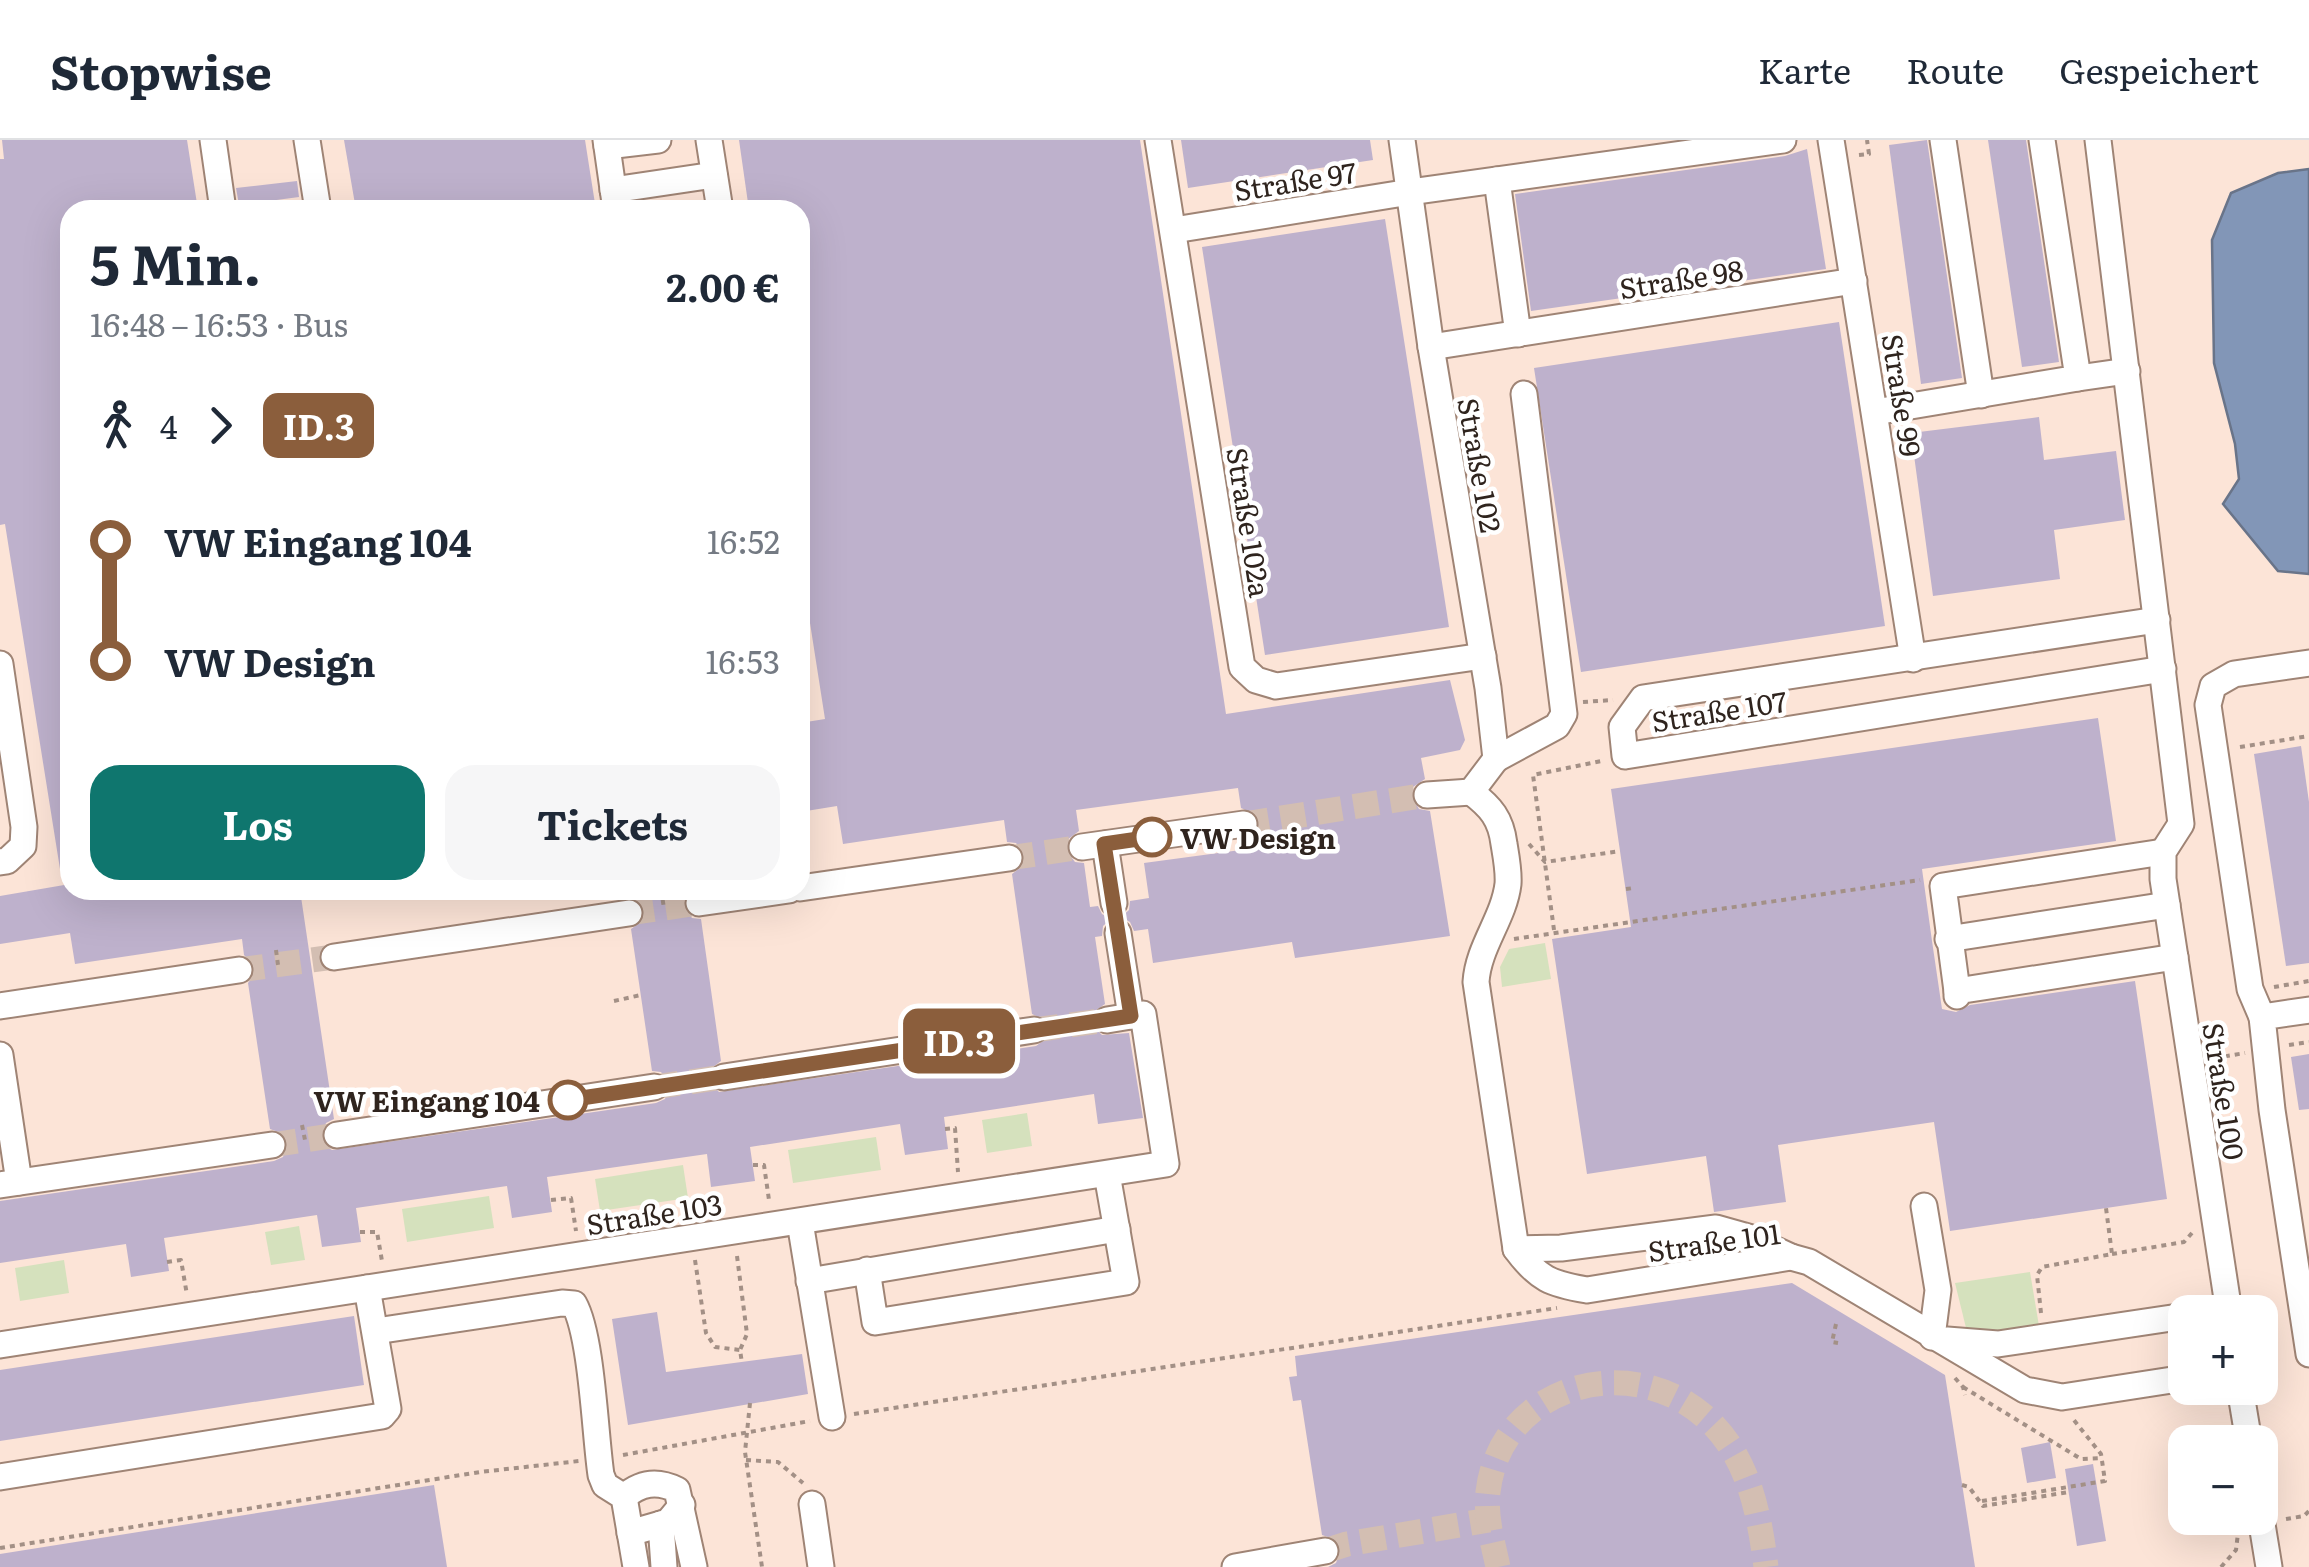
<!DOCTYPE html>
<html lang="de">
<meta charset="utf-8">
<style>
:root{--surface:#fff;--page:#f6f6f7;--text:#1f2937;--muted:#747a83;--line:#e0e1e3;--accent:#0f766e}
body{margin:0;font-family:Literata,serif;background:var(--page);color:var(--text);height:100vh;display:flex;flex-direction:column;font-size:38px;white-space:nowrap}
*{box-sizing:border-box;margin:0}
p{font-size:32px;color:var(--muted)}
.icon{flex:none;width:55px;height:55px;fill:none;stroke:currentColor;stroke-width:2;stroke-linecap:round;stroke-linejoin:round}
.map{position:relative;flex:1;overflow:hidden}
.panel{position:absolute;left:60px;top:60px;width:750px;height:700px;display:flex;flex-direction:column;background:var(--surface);border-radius:30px;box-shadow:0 10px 40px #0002}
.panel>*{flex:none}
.badge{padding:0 20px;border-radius:15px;font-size:35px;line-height:65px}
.controls{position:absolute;left:2168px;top:1155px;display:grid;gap:20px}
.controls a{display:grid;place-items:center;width:110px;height:110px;border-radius:20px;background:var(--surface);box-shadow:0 10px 40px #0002;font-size:50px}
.map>.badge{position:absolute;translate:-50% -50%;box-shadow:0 0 0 5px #fff}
.legs{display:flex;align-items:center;gap:15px;height:110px;padding:0 30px;font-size:32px}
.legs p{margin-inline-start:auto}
.summary{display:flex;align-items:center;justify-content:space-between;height:170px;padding:0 30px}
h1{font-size:55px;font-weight:700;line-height:75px}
.action{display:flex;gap:20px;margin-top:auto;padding:20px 30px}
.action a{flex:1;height:115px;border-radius:30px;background:var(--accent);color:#fff;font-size:40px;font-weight:700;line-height:115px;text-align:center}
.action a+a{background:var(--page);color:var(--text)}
ul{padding:0 30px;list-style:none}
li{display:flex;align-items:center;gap:35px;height:120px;font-size:38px}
li i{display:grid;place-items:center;width:15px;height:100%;margin:0 12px;background:currentColor}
li i::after{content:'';width:25px;height:25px;margin:-12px;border:8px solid;border-radius:50%;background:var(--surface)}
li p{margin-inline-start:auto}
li:first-child i{background:linear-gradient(#0000 50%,currentColor 0)}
li:last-child i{background:linear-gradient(currentColor 50%,#0000 0)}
header{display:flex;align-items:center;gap:60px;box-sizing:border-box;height:140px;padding:0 50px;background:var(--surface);border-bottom:2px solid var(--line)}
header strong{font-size:48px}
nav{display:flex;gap:55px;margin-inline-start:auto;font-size:35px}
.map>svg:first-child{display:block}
.green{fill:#d5e1bd}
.water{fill:#8296b7;stroke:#697489;stroke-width:2.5}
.building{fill:#beb1cc}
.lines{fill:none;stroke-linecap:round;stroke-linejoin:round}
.minor-tunnel{stroke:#d3beb2;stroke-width:25;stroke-dasharray:25 12;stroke-linecap:butt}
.minor-casing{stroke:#9f8475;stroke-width:29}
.path{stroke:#a39086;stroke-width:4;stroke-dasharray:5 5;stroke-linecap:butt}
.minor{stroke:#fff;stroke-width:25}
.line-1-casing{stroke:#fff;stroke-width:22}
.line-1{stroke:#8b5e3c;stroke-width:15}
.stop-1-dot{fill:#fff;stroke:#8b5e3c;stroke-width:5}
.labels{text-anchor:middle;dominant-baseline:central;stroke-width:9;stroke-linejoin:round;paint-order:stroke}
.street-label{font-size:28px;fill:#2f241e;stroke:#fff}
.stop-label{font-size:28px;font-weight:bold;fill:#2f241e;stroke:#fff;text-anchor:start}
</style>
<header>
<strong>Stopwise</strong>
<nav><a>Karte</a><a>Route</a><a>Gespeichert</a></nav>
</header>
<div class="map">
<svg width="2309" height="1427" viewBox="0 0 2309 1427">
<rect width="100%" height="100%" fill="#fce4d7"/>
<!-- green -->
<g class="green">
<path d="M1545,803L1551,839L1502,847L1500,827L1509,809Z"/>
<path d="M1027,973L1032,1006L987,1013L982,980Z"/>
<path d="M876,997L881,1030L793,1043L788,1010Z"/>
<path d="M683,1025L688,1058L600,1071L595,1039Z"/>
<path d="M489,1056L494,1088L407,1102L402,1069Z"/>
<path d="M299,1086L305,1120L271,1125L265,1092Z"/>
<path d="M64,1120L69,1153L20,1161L15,1128Z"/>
<path d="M2030,1132L2039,1186L1968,1196L1955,1143Z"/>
</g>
<!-- water -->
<path class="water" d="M2309,29V434L2278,431L2223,364L2239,339L2235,304L2214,223L2212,100L2231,53L2278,33Z"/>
<!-- building -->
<g class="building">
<path d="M2,0H187L198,70H70V728L60,729L5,384L0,385V19H4Z"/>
<path d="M344,0H585L596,70H356Z"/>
<path d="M739,0H1140L1226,574L1450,540L1465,600L1460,610L1421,618L1425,639L1413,647L1411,655L1419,669L1430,671L1450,796L1295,818L1292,802L1153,823L1148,789L1134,791L1130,782L1121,777L1129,770L1130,761L1149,758L1144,723L1248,709L1246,700L1259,689L1257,675L1241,668L1238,648L1076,670L1079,691L1067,700L1066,710L1075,722L1084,723L1090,767L1098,766L1102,774L1111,779L1103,786L1102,796L1095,797L1105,864L1092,873L1091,884L1102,895L1129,893L1143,978L1098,984L1094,954L944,977L948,1009L905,1015L900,984L750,1007L755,1041L711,1047L707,1014L547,1037L552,1072L512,1078L507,1046L356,1068L361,1102L322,1107L317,1075L164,1098L169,1131L131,1137L126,1104L0,1123V1061L274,1021L283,1017L288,1004L284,994L270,989L248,843L254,835L255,827L244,815L242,799L75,824L70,793L0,804V756L70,744V750H300L334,979L326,983L321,996L325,1006L332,1010L656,963L665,959L670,944L661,932L652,931L631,789L644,780L645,770L636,758L627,757L626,750H689L684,758L683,766L692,778L701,779L721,921L709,930L708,940L719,952L1036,906L1049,897L1047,881L1032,874L1012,734L1024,725L1025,715L1016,703L1007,702L1004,680L843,704L837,666L800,672V583L825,579L800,419V70H749Z"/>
<path d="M1181,0H1370L1373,20L1188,48Z"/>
<path d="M1927,0L1962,238L1921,244L1889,5Z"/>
<path d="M1988,0H2026L2059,222L2022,227Z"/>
<path d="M1807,9L1826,129L1531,171L1515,54L1785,16Z"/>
<path d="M297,41L299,57L239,65L236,48Z"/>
<path d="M1385,79L1449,487L1265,515L1202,107Z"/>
<path d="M1839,182L1885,486L1581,532L1534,228Z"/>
<path d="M2039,277L2044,320L2116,311L2125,380L2054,390L2060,439L1933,456L1911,293Z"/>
<path d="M2098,578L2116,701L1922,729L1932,801L1942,869L1956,872L1970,865L2135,841L2167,1059L1950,1091L1934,982L1778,1005L1786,1062L1714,1072L1706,1016L1587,1034L1552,799L1631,787L1611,649Z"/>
<path d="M2301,606L2309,662V823L2286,826L2254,614Z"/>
<path d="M2309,914V969L2299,970L2291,917Z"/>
<path d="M1792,1143L1945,1235L1975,1427H1328L1336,1423L1341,1409L1337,1400L1322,1395L1301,1260L1293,1261L1289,1237L1297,1236L1295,1216Z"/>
<path d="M657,1172L666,1232L802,1214L808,1254L628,1285L612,1179Z"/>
<path d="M354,1176L364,1245L0,1301V1230Z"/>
<path d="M2050,1302L2056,1338L2027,1343L2021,1308Z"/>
<path d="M2093,1324L2106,1401L2077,1406L2065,1329Z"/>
<path d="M434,1345L447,1427H0V1414Z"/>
</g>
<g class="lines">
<!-- minor-tunnel -->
<g class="minor-tunnel">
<path d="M1244,684L1427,655"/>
<path d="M1009,718L1082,707"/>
<path d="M629,773L699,763"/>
<path d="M239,830L334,817"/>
<path d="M1034,890L1107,880"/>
<path d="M654,947L724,937"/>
<path d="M272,1005L337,995"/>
<path d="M1325,1411L1347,1404L1489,1380"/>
<path d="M1498,1427C1493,1403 1485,1377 1488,1352C1500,1246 1628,1210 1704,1276C1748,1314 1759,1372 1766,1427"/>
</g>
<!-- minor casing -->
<g class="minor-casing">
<g id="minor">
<path d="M213,0L223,70"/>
<path d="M307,0L318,70"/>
<path d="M606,0L616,70"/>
<path d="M709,0L720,70"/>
<path d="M1158,0L1242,527L1256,540L1276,546L1483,516"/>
<path d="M1402,0L1431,207L1488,548L1496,619L1471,652"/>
<path d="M1831,0L1913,519"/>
<path d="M1943,0L1981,255"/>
<path d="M2098,0L2181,684L2163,712V739L2229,1172"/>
<path d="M607,6L658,0"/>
<path d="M1497,40L1518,194"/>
<path d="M613,50L714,35"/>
<path d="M1174,90L1410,52L1783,0"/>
<path d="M1431,207L1854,141"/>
<path d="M2078,238L2127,231"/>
<path d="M1875,272L2078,238L2042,0"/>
<path d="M2157,480L1643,558L1622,587L1625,616L2163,529"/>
<path d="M0,524L24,687L23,706L7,721L0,722"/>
<path d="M1496,619L1557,586L1564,574L1524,254"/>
<path d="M1471,652C1491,667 1501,679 1504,704C1506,716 1509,731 1508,744C1504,778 1478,807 1476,842L1516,1109C1538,1139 1551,1144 1587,1150L1791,1117L1809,1122L2025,1250L2062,1257L2185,1238"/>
<path d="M1427,655L1471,652"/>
<path d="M1105,704L1114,763"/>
<path d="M1082,707L1244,684"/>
<path d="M800,748L1009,718"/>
<path d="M699,763L789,750"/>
<path d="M1118,793L1131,876"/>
<path d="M1948,799L2167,765"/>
<path d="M334,817L629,773"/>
<path d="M1957,851L1943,746L2163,712"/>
<path d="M1957,856V851L2175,817"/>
<path d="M0,866L239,830"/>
<path d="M2309,870L2262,877L2272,970L2309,1214"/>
<path d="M2262,877L2250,849L2208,565L2213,546L2234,534L2309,523"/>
<path d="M0,915L19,1042"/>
<path d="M724,937L1034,890"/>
<path d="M337,995L654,947"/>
<path d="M0,1045L272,1005"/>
<path d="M1924,1066L1938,1150L1932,1197"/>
<path d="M800,1082L832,1277"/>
<path d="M1516,1109L1561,1108L1716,1088L1748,1097L1791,1117"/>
<path d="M867,1130L875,1182L1126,1142L1107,1034"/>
<path d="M809,1141L1117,1089"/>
<path d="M376,1191L562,1163L574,1164C592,1196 595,1295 601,1335L605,1345L624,1357L636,1427"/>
<path d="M1947,1200L1998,1204L2185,1176"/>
<path d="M0,1205L1166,1024L1143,874L1107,880"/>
<path d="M2240,1248L2249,1302"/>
<path d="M0,1337L382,1276L388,1269L367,1148"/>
<path d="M624,1357C640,1343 657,1340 677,1350L694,1427"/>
<path d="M812,1364L821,1427"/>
<path d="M2260,1372L2269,1427"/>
<path d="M661,1384L664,1427"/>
<path d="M630,1393L668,1382L682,1365"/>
<path d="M1235,1427L1325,1411"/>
</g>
</g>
<!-- path -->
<g class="path">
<path d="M1859,15L1869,14L1867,0"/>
<path d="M1583,562L1613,560"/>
<path d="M2240,607L2309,596"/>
<path d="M1529,704L1545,722L1620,711"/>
<path d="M1626,749L1634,748"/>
<path d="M661,750L664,768"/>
<path d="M1554,790L1533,635L1601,621"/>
<path d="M1514,799L1920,740"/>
<path d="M276,810L278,825"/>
<path d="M2274,847L2309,841"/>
<path d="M614,861L641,855"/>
<path d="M1070,876L1071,885"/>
<path d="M2289,905L2309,902"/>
<path d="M2215,918L2245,913"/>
<path d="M690,931L692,941"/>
<path d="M302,985L305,1000"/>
<path d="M945,989L955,988L958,1032"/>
<path d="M753,1025H764L769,1060"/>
<path d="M551,1060L571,1058L576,1091"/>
<path d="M360,1092H377L382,1121"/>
<path d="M2112,1114L2184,1102L2192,1093"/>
<path d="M737,1116L747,1194L740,1210L742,1223"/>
<path d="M695,1120L706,1193L715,1207L740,1210"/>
<path d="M167,1122L181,1120L187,1155"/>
<path d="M2041,1173L2037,1135L2042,1127L2112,1114L2106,1068"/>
<path d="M1836,1184L1832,1202L1838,1203"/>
<path d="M1955,1238L1963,1247L1965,1255"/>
<path d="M1963,1247L2081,1319L2102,1318"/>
<path d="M750,1263L745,1312L762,1427"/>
<path d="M854,1274L1557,1168"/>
<path d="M623,1315L810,1281"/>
<path d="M746,1320L778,1322L803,1343"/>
<path d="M1962,1345L1969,1347L1983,1366L2069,1352"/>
<path d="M1982,1361L2105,1341L2101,1314L2073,1279"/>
<path d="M2286,1379L2304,1376L2309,1371"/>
<path d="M0,1408L480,1332L579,1321"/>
<path d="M2221,1427L2236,1410L2238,1393"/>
</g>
<!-- minor -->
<use href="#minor" class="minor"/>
</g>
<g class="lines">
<!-- line-1 casing -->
<g class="line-1-casing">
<path id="line-1" d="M568,960L1131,876L1104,704L1152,697"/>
</g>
<!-- line-1 -->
<use href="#line-1" class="line-1"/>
</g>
<!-- markers -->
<g class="stop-1-dot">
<circle cx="1152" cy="697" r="18"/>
<circle cx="568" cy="960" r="18"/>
</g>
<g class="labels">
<!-- street labels -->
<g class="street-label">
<text transform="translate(1295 40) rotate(-9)">Straße 97</text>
<text transform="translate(1681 138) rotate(-9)">Straße 98</text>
<text transform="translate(1903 255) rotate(81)">Straße 99</text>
<text transform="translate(1481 325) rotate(80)">Straße 102</text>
<text transform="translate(1250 382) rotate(81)">Straße 102a</text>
<text transform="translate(1719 570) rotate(-9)">Straße 107</text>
<text transform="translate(2225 951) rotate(81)">Straße 100</text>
<text transform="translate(654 1073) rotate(-9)">Straße 103</text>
<text transform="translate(1714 1101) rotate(-8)">Straße 101</text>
</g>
<!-- stop labels -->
<g class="stop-label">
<text x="1180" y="697">VW Design</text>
<text x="540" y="960" text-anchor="end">VW Eingang 104</text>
</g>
</g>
</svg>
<div class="controls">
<a>+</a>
<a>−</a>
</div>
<b class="badge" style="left:959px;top:901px;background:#8b5e3c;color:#fff">ID.3</b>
<section class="panel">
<div class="summary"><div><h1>5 Min.</h1><p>16:48 – 16:53 · Bus</p></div><b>2.00 €</b></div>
<div class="legs"><svg class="icon" aria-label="walk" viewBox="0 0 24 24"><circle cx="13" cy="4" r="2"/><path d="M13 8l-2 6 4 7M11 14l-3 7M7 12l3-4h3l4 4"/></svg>4<svg class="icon" aria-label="forward" viewBox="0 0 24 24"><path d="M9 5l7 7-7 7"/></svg><b class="badge" style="background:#8b5e3c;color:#fff">ID.3</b></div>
<ul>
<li><i style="color:#8b5e3c"></i><b>VW Eingang 104</b><p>16:52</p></li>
<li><i style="color:#8b5e3c"></i><b>VW Design</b><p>16:53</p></li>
</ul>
<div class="action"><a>Los</a><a>Tickets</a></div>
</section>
</div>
